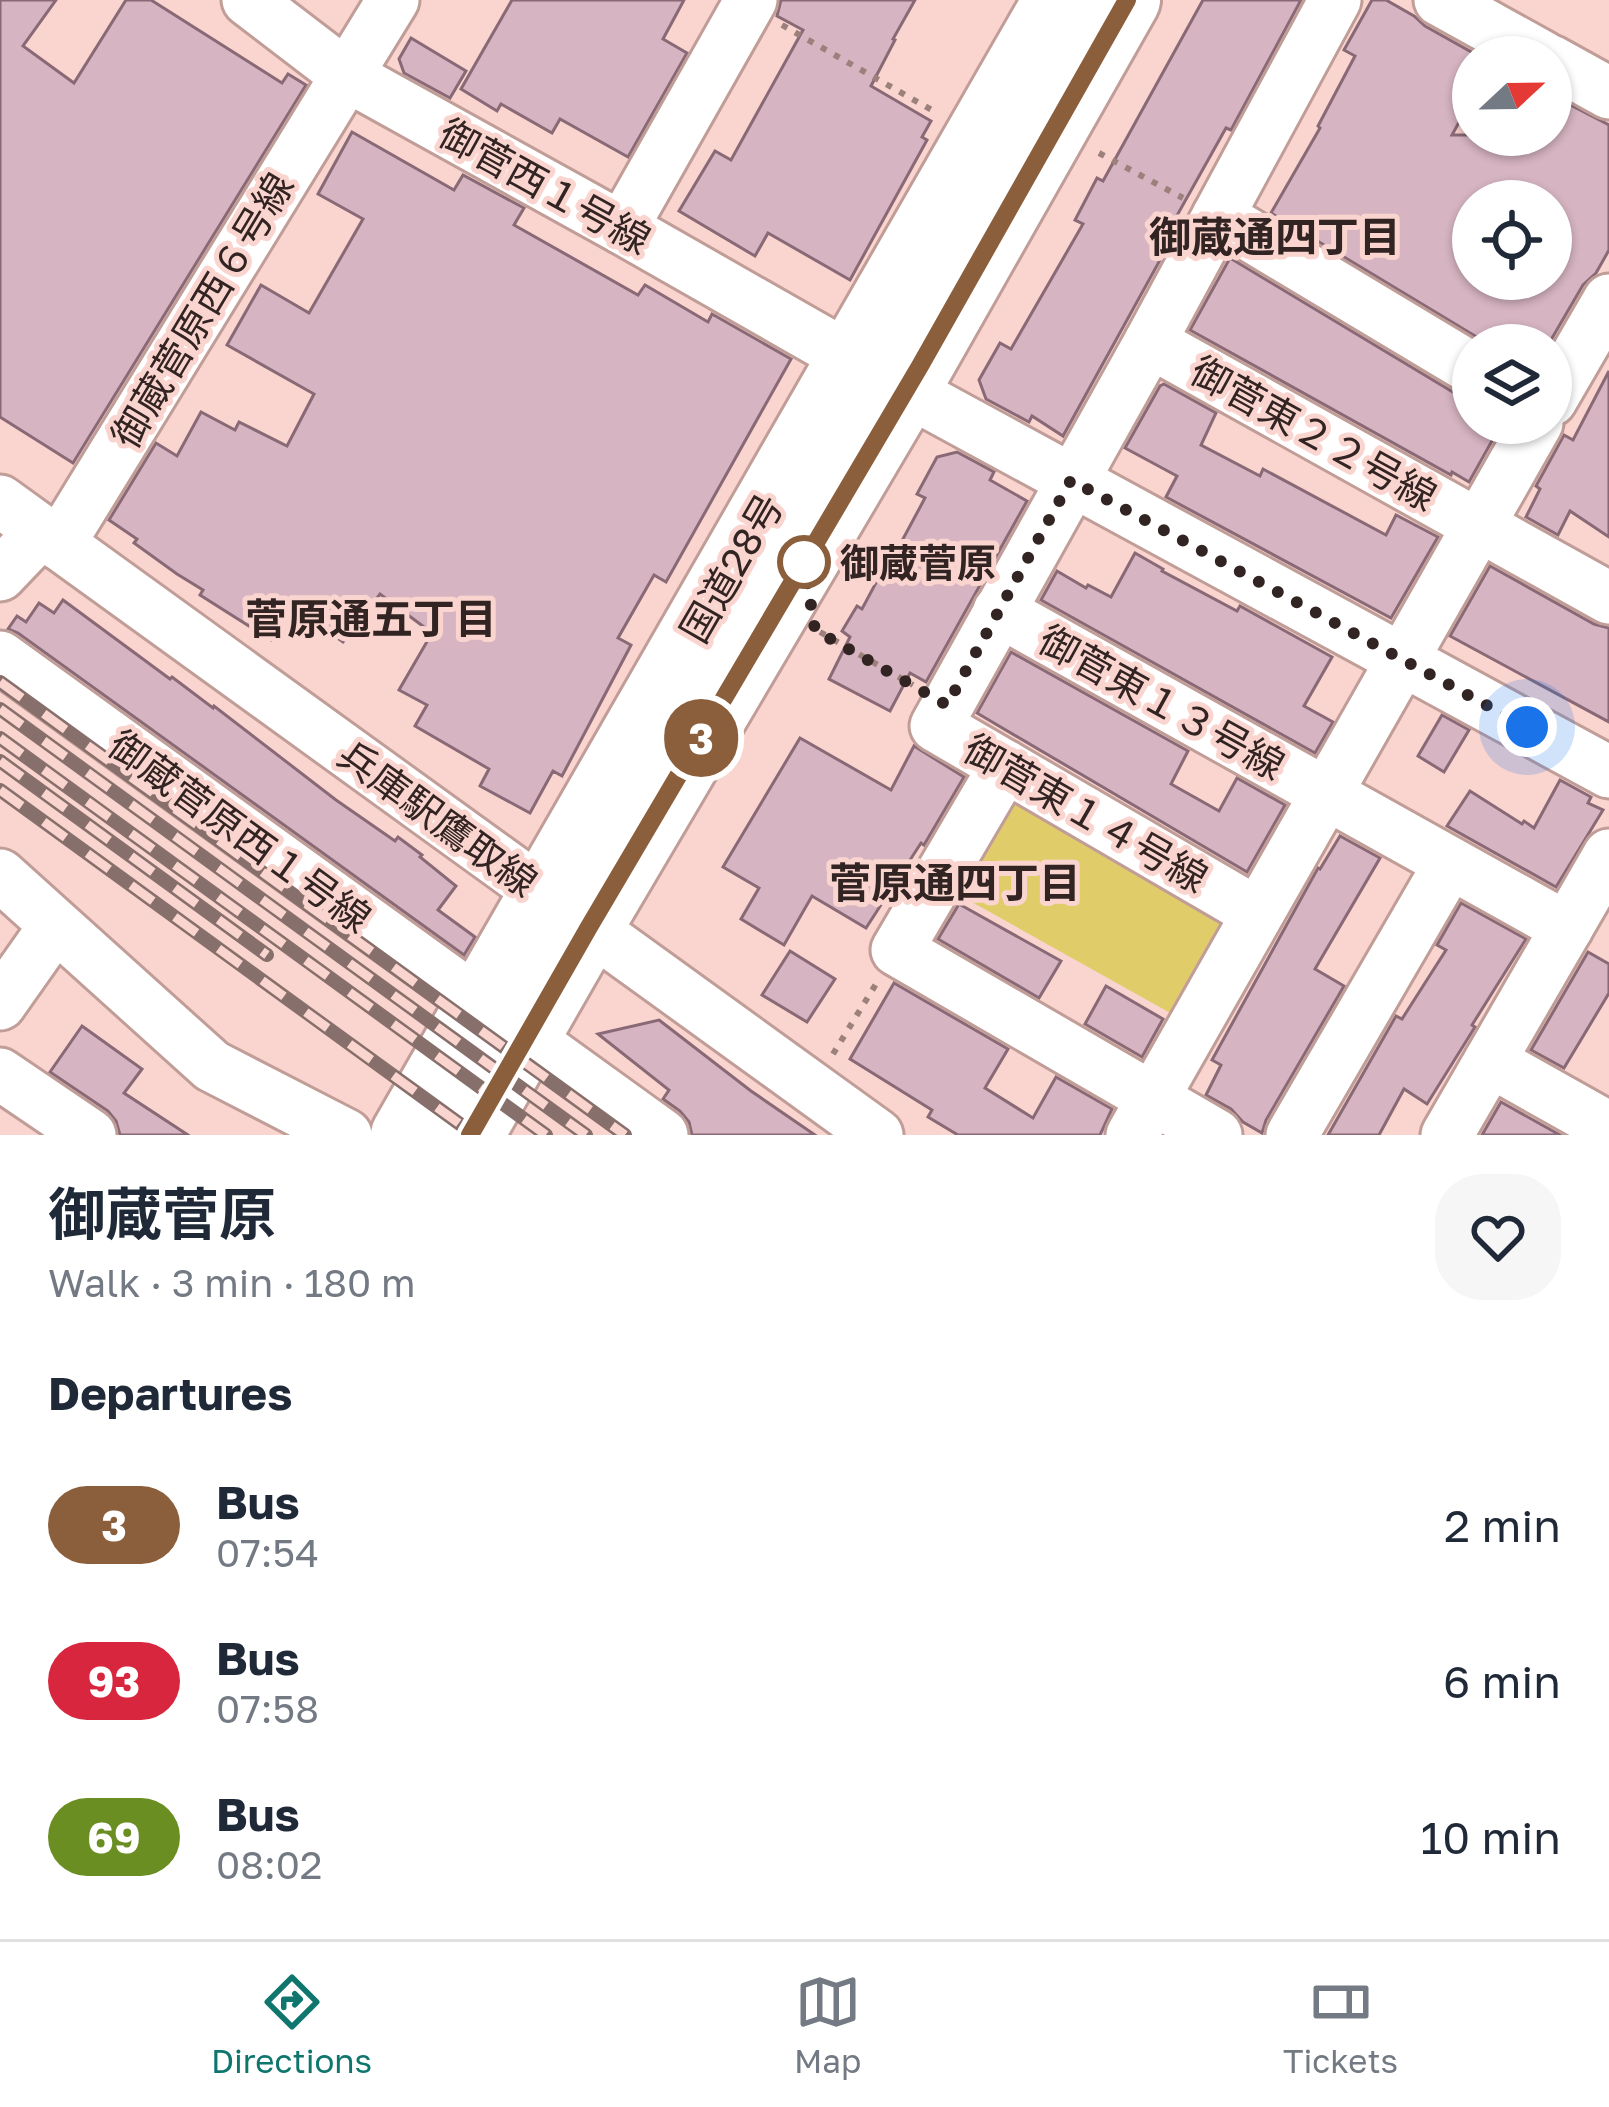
<!DOCTYPE html>
<meta charset="utf-8">
<style>
:root{--surface:#fff;--page:#f6f6f7;--text:#1f2937;--muted:#747a83;--line:#e0e1e3;--accent:#0f766e}
body{margin:0;font-family:"Golos Text","Noto Sans JP",sans-serif;background:var(--page);color:var(--text);height:100vh;display:flex;flex-direction:column;font-size:45px;white-space:nowrap}
*{box-sizing:border-box;margin:0}
p{font-size:39px;color:var(--muted)}
.icon{flex:none;width:66px;height:66px;fill:none;stroke:currentColor;stroke-width:2;stroke-linecap:round;stroke-linejoin:round}
.map{position:relative;height:1135px;overflow:hidden}
.sheet{display:flex;flex-direction:column;background:var(--surface);flex:1}
.sheet>*{flex:none}
.badge{padding:0 24px;border-radius:39px;font-size:42px;line-height:78px}
.needle{width:78px;rotate:68deg}
.fabs{position:absolute;left:1452px;top:36px;display:grid;gap:24px}
.fabs a{display:grid;place-items:center;width:120px;height:120px;border-radius:50%;background:var(--surface);box-shadow:0 3px 9px #0004;font-size:60px}
.you{position:absolute;width:60px;height:60px;margin:-30px;border:9px solid #fff;border-radius:50%;background:#1a73e8;box-shadow:0 0 0 18px #1a73e833}
.map>.badge{position:absolute;translate:-50% -50%;box-shadow:0 0 0 6px #fff}
h2{padding:0 48px;font-size:45px;line-height:108px}
.round{display:grid;place-items:center;flex:none;width:126px;height:126px;border-radius:48px;background:var(--page)}
.headline{display:flex;align-items:center;justify-content:space-between;height:204px;padding:0 48px}
h1{font-size:57px;font-weight:700;line-height:90px}
ul{padding:0;list-style:none}
li{display:flex;align-items:center;gap:36px;height:156px;padding:0 48px}
li div{flex:1}
li b{display:block;font-size:45px}
li em{font-style:normal}
li .badge{min-width:132px;font-weight:700;text-align:center}
.tabs{display:flex;justify-content:space-around;align-items:center;height:168px;border-top:3px solid var(--line);background:var(--surface);font-size:33px;color:var(--muted)}
.tabs a{display:grid;justify-items:center;gap:6px}
.tabs .active{color:var(--accent)}
.map>svg:first-child{display:block}
.green{fill:#e1cc6a}
.building{fill:#d6b4c1;stroke:#886975;stroke-width:3;fill-rule:evenodd}
.lines{fill:none;stroke-linecap:round;stroke-linejoin:round}
.minor-casing{stroke:#c19d98;stroke-width:57}
.highway-casing{stroke:#c19d98;stroke-width:72}
.path{stroke:#9b807c;stroke-width:6;stroke-dasharray:6 9;stroke-linecap:butt}
.minor{stroke:#fff;stroke-width:51}
.highway{stroke:#fff;stroke-width:66}
.rail-casing{stroke:#876f6b;stroke-width:14}
.rail{stroke:#fad4ce;stroke-width:9;stroke-dasharray:27;stroke-linecap:butt}
.line-casing{stroke:#fff;stroke-width:27}
.line{stroke:#8b5e3c;stroke-width:18}
.walk{stroke:#322422;stroke-width:12;stroke-dasharray:0 21.6}
.stop-dot{fill:#fff;stroke:#8b5e3c;stroke-width:6}
.labels{text-anchor:middle;dominant-baseline:central;stroke-width:10;stroke-linejoin:round;paint-order:stroke}
.street-label{font-size:39px;fill:#322422;stroke:#fad4ce}
.stop-label{font-size:39px;font-weight:bold;fill:#322422;stroke:#fad4ce;text-anchor:start}
.neighbourhood-label{font-size:42px;font-weight:bold;fill:#322422;stroke:#fad4ce}
</style>
<div class="map">
<svg width="1609" height="1135" viewBox="0 0 1609 1135">
<rect width="100%" height="100%" fill="#fad4ce"/>
<!-- green -->
<path class="green" d="M1022,796L1226,912L1231,929L1181,1019L954,892L1002,805Z"/>
<!-- building -->
<g class="building">
<path d="M0,0H56L23,46L74,83L126,0H151L282,83L288,74L306,85L73,463L0,417Z"/>
<path d="M512,0H684L663,39L687,53L628,157L560,119L552,133L501,104L497,111L461,89Z"/>
<path d="M781,0H915L893,39L895,40L871,86L931,121L922,137L927,140L850,280L768,233L755,256L679,211L715,151L731,160L803,30L777,16Z"/>
<path d="M1203,0H1301L1231,130L1226,128L1175,219L1181,222L1063,436L1032,416L1029,422L986,399L979,380L1000,343L1011,349L1083,224L1075,220L1097,178L1103,181Z"/>
<path d="M1372,0H1386L1414,16L1425,26L1473,53V97L1452,135H1551V95L1609,125V250L1596,273L1583,285L1548,345H1528L1503,331L1495,345H1490L1271,213L1320,128L1318,126L1355,56L1344,50ZM1473,201H1551V279H1473Z"/>
<path d="M411,38L466,71L450,98L404,73L399,59Z"/>
<path d="M352,132L454,190L463,175L524,208L514,225L638,295L645,285L708,322L712,314L791,359L666,582L654,575L618,638L631,645L562,776L553,771L530,813L480,786L489,769L415,726L427,705L399,690L432,633L380,594L343,642L292,606L271,640L200,595L203,590L177,574L134,543L137,539L109,520L156,443L177,456L201,412L235,430L239,422L287,446L314,394L227,345L261,285L309,313L363,219L318,194Z"/>
<path d="M1230,258L1458,395L1473,399V423H1502L1469,482L1452,472L1451,475L1190,330Z"/>
<path d="M1609,371V537L1570,511L1558,535L1526,517L1540,489L1536,486L1564,435L1573,440Z"/>
<path d="M1164,384L1216,413L1201,445L1260,476L1263,469L1386,535L1396,515L1438,537L1391,618L1166,497L1177,476L1125,448L1160,386Z"/>
<path d="M957,452L994,472L990,480L1027,501L926,682L910,673L890,711L829,679L850,637L842,631L857,606L862,609L886,564L889,565L925,498L917,494L937,457Z"/>
<path d="M1135,553L1163,569L1162,571L1237,611L1240,606L1332,657L1304,706L1333,722L1315,753L1041,600L1057,571L1086,588L1088,585L1111,597Z"/>
<path d="M1490,566L1594,624L1609,628V722L1450,636Z"/>
<path d="M63,600L170,679L172,677L213,708L214,706L336,800L395,841L398,837L422,855L420,857L456,886L438,910L475,937L464,955L18,633L8,629L17,616L26,622L39,603L54,613Z"/>
<path d="M1011,652L1188,751L1171,784L1219,811L1237,778L1285,805L1247,872L977,713Z"/>
<path d="M1442,715L1469,730L1444,772L1418,756Z"/>
<path d="M800,738L891,790L914,746L964,777L924,845L921,843L866,928L812,896L784,945L741,919L759,888L723,867Z"/>
<path d="M1560,780L1591,797L1588,803L1603,810L1556,887L1447,826L1470,791L1522,824L1524,821L1534,828Z"/>
<path d="M1340,836L1380,858L1315,969L1344,986L1266,1120L1262,1133L1243,1122L1231,1109L1206,1095L1221,1065L1212,1060L1318,868L1320,869Z"/>
<path d="M1461,903L1526,939L1472,1025L1475,1027L1427,1104L1404,1089L1379,1135H1328L1396,1016L1402,1019L1446,950L1437,945Z"/>
<path d="M959,904L1061,961L1039,998L938,939Z"/>
<path d="M790,951L835,979L807,1022L762,995Z"/>
<path d="M1588,952L1609,964V993L1564,1068L1531,1050Z"/>
<path d="M894,983L1008,1049L985,1088L1033,1118L1056,1077L1112,1109L1100,1135H958L928,1117L932,1110L850,1059Z"/>
<path d="M1106,986L1163,1019L1142,1057L1085,1024Z"/>
<path d="M659,1020L751,1091L815,1135H692L689,1122L680,1111L663,1099L669,1090L598,1034Z"/>
<path d="M82,1026L142,1069L124,1093L188,1135H120L116,1121L108,1111L50,1072Z"/>
<path d="M1501,1102L1560,1135H1482Z"/>
</g>
<g class="lines">
<!-- minor casing -->
<g class="minor-casing">
<g id="minor">
<path d="M248,0L346,75L622,228L906,390L1609,772"/>
<path d="M1440,0L1543,57"/>
<path d="M1551,61L1609,93"/>
<path d="M1218,216L1473,369"/>
<path d="M622,228L751,0"/>
<path d="M1150,342L1609,598"/>
<path d="M1551,400L1609,300"/>
<path d="M0,501L877,1135"/>
<path d="M59,544L393,0"/>
<path d="M0,575L42,531"/>
<path d="M999,611L1567,928"/>
<path d="M0,657L662,1135"/>
<path d="M1005,766L897,950L1216,1135"/>
<path d="M0,875L212,1066L346,1135"/>
<path d="M1257,913L936,726L1150,342L1335,0"/>
<path d="M0,1004L55,926"/>
<path d="M1490,1061L1609,1128"/>
<path d="M0,1074L90,1135"/>
<path d="M1132,1135L1537,423"/>
<path d="M1292,1135L1450,863"/>
<path d="M1447,1135L1609,855"/>
</g>
</g>
<!-- highway casing -->
<g class="highway-casing">
<g id="highway">
<path d="M404,1135L1057,0"/>
<path d="M470,1135L589,927L906,390L1127,0"/>
</g>
</g>
<!-- path -->
<g class="path">
<path d="M782,25L937,113"/>
<path d="M1099,153L1183,198"/>
<path d="M820,632L913,685"/>
<path d="M833,1054L876,984"/>
</g>
<!-- minor -->
<use href="#minor" class="minor"/>
<!-- highway -->
<use href="#highway" class="highway"/>
<!-- rail casing -->
<g class="rail-casing">
<g id="rail">
<path d="M0,682L625,1135"/>
<path d="M0,709L586,1135"/>
<path d="M0,738L546,1135"/>
<path d="M0,761L267,955"/>
<path d="M0,790L475,1135"/>
</g>
</g>
<!-- rail -->
<use href="#rail" class="rail"/>
</g>
<g class="lines">
<!-- line casing -->
<g class="line-casing">
<path id="line" d="M470,1135L589,927L920,366L1127,0"/>
</g>
<!-- line -->
<use href="#line" class="line"/>
<!-- walk -->
<path class="walk" d="M804,562L815,630L947,705L1071,480L1527,727"/>
</g>
<!-- markers -->
<circle class="stop-dot" cx="804" cy="562" r="24"/>
<g class="labels">
<!-- street labels -->
<g class="street-label">
<text transform="translate(545 186) rotate(29)">御菅西１号線</text>
<text transform="translate(202 310) rotate(-59)">御蔵菅原西６号線</text>
<text transform="translate(1314 433) rotate(29)">御菅東２２号線</text>
<text transform="translate(731 568) rotate(-60)">国道28号</text>
<text transform="translate(1162 702) rotate(29)">御菅東１３号線</text>
<text transform="translate(1086 813) rotate(30)">御菅東１４号線</text>
<text transform="translate(438 818) rotate(36)">兵庫駅鷹取線</text>
<text transform="translate(240 831) rotate(36)">御蔵菅原西１号線</text>
</g>
<!-- stop labels -->
<g class="stop-label">
<text x="840" y="562">御蔵菅原</text>
</g>
<!-- neighbourhood labels -->
<g class="neighbourhood-label">
<text x="1275" y="236">御蔵通四丁目</text>
<text x="371" y="618">菅原通五丁目</text>
<text x="955" y="882">菅原通四丁目</text>
</g>
</g>
</svg>
<div class="fabs">
<a><svg class="needle" viewBox="-14 -14 28 28"><path d="M0-13l5 13h-10z" fill="#e53935"/><path d="M0 13l5-13h-10z" fill="#747a83"/></svg></a>
<a><svg class="icon" aria-label="locate" viewBox="0 0 24 24"><circle cx="12" cy="12" r="6"/><path d="M12 2v4M12 18v4M2 12h4M18 12h4"/></svg></a>
<a><svg class="icon" aria-label="layers" viewBox="0 0 24 24"><path d="M12 4l9 5-9 5-9-5zM3 14l9 5 9-5"/></svg></a>
</div>
<div class="you" style="left:1527px;top:727px"></div>
<b class="badge" style="left:701px;top:738px;background:#8b5e3c;color:#fff">3</b>
</div>
<section class="sheet">
<div class="headline"><div><h1>御蔵菅原</h1><p>Walk · 3 min · 180 m</p></div><a class="round"><svg class="icon" aria-label="heart" viewBox="0 0 24 24"><path d="M12 20l-8-8c-3-5 5-10 8-4 3-6 11-1 8 4z"/></svg></a></div>
<h2>Departures</h2>
<ul>
<li><span class="badge" style="background:#8b5e3c;color:#fff">3</span><div><b>Bus</b><p>07:54</p></div><em>2 min</em></li>
<li><span class="badge" style="background:#d7263d;color:#fff">93</span><div><b>Bus</b><p>07:58</p></div><em>6 min</em></li>
<li><span class="badge" style="background:#6b8e23;color:#fff">69</span><div><b>Bus</b><p>08:02</p></div><em>10 min</em></li>
</ul>
</section>
<nav class="tabs">
<a class="active"><svg class="icon" aria-label="directions" viewBox="0 0 24 24"><path d="M12 3l9 9-9 9-9-9zM9 14v-3h6M13 9l2 2-2 2"/></svg>Directions</a>
<a><svg class="icon" aria-label="map" viewBox="0 0 24 24"><path d="M3 6l6-2 6 2 6-2v14l-6 2-6-2-6 2zM9 4v14M15 6v14"/></svg>Map</a>
<a><svg class="icon" aria-label="tickets" viewBox="0 0 24 24"><path d="M3 7h18v10H3zM15 7v10"/></svg>Tickets</a>
</nav>
